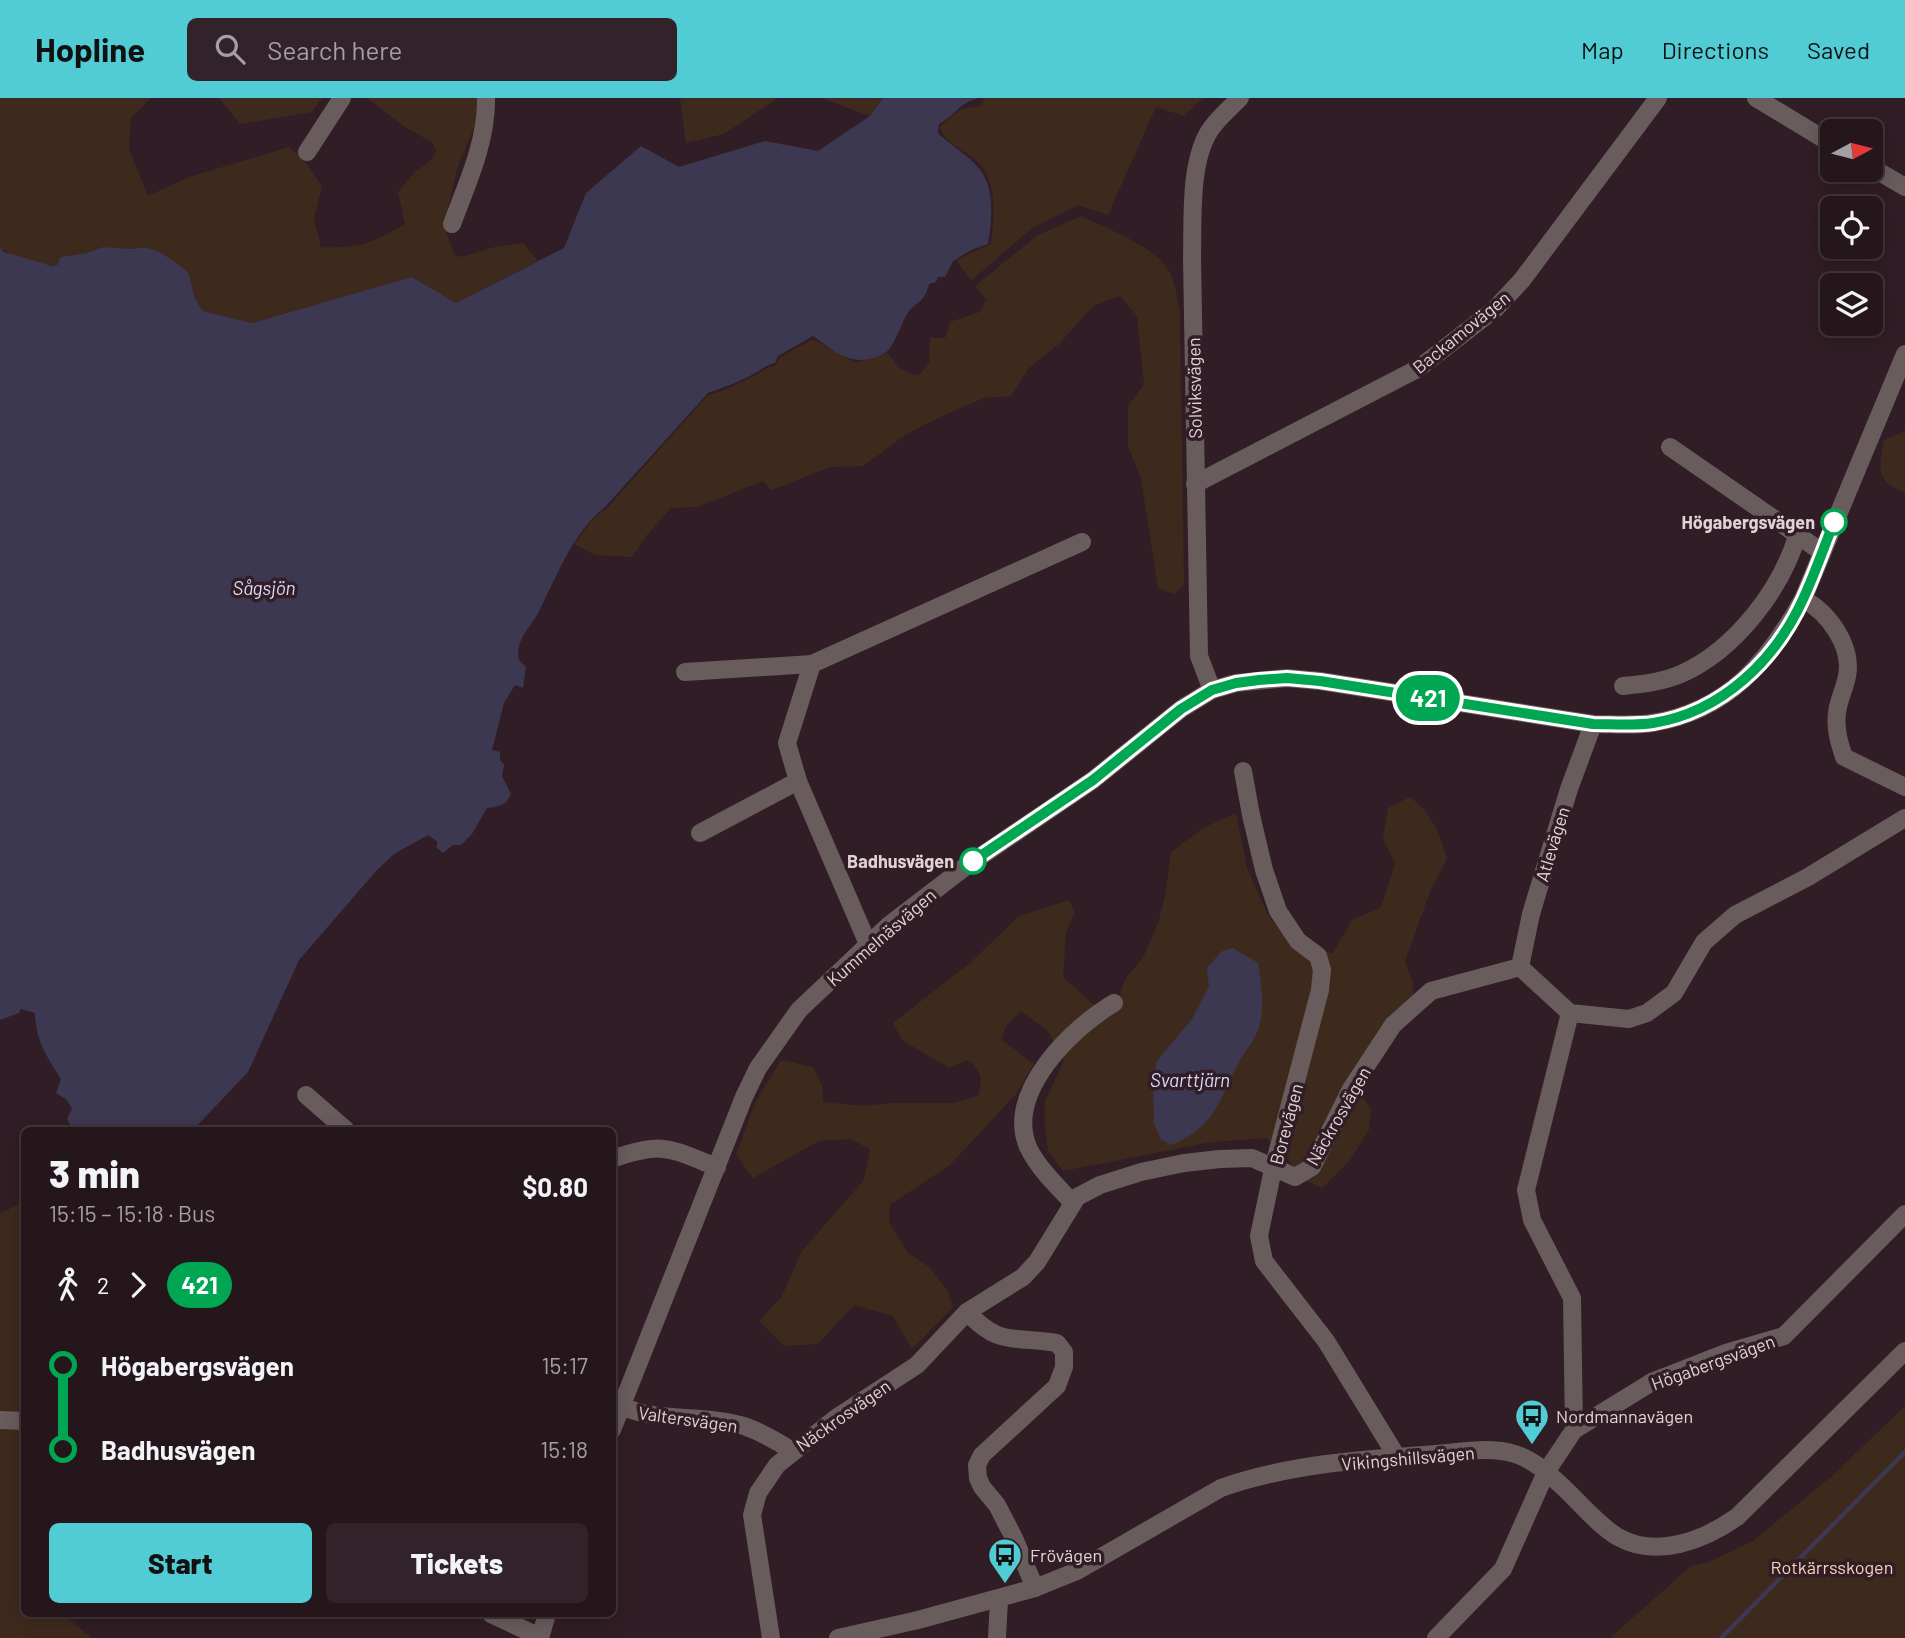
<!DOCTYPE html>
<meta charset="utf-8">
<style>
:root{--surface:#25161c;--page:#312329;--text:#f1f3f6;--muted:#a39fa3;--line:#42353b;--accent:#51ccd5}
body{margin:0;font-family:Barlow,sans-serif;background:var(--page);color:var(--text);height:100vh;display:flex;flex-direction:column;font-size:26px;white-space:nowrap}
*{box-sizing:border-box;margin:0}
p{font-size:23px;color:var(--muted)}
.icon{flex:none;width:38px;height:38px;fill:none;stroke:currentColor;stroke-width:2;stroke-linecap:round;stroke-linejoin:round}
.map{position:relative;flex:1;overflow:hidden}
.details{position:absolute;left:21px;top:1029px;width:595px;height:490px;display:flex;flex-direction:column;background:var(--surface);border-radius:10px;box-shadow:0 4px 18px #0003,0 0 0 2px var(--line)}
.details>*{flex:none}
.badge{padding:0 14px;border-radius:23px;font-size:24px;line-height:46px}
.needle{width:46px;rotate:83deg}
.fabs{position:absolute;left:1820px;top:21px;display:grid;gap:14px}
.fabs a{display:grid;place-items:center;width:63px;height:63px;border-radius:10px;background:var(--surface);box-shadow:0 4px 18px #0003,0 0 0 2px var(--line);font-size:35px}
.map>.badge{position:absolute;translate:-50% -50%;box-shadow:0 0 0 4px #fff}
.legs{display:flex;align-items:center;gap:10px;height:77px;padding:0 28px;font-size:23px}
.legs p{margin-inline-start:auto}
.overview{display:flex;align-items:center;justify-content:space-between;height:119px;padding:0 28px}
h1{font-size:38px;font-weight:800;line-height:52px}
.cta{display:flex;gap:14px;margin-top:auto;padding:14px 28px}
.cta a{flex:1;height:80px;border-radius:10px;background:var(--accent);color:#111;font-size:28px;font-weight:800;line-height:80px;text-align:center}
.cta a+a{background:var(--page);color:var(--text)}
ul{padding:0 28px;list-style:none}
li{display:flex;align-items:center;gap:24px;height:84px;font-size:26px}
li i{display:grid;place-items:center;width:10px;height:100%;margin:0 9px;background:currentColor}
li i::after{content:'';width:18px;height:18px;margin:-9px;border:5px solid;border-radius:50%;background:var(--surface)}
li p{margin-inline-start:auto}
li:first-child i{background:linear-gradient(#0000 50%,currentColor 0)}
li:last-child i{background:linear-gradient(currentColor 50%,#0000 0)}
header{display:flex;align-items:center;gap:42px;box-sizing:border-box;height:98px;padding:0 35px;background:var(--accent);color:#111}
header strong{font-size:33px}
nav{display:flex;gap:38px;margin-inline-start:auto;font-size:24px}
.search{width:490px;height:63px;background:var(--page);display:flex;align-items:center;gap:18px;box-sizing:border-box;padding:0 24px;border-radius:10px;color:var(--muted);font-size:26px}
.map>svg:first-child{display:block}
.green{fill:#3e2a1d}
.water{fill:#3d3851}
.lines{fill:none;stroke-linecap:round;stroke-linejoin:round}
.stream{stroke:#3d3851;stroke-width:4.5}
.minor{stroke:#685d5c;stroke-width:18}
.line-1-casing{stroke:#fff;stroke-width:16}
.line-1{stroke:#00a651;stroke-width:10}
.stop-1-dot{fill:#fff;stroke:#00a651;stroke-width:3.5}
.labels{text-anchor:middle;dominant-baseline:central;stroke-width:7;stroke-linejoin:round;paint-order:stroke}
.street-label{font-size:18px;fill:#e0d2d7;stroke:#311d25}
.stop-label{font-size:18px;font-weight:bold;fill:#e0d2d7;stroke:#311d25;text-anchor:end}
.poi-label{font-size:18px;fill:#e0d2d7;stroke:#311d25;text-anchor:start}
.park-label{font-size:18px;fill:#fbd1b7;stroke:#311d25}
.water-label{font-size:19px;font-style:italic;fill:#ddd8f8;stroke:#311d25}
</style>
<header>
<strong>Hopline</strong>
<div class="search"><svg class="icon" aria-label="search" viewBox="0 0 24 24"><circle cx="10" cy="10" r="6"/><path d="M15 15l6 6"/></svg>Search here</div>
<nav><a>Map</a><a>Directions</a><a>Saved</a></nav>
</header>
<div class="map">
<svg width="1905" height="1540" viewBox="0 0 1905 1540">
<rect width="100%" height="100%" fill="#311d25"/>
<!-- green -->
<g class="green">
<path d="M0,0H151L131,20L129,51L148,98L189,79L289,49L302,60L322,88L314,120L321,149C358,151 373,145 405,126L398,94L415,74L432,61L436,53L433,45L405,29L367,0H481L480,15L458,68L444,127L454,156L461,159L495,149L523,145L538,163L456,205L412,179L252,225L203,213L195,201L189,176L181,168L160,154L144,149L133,151L103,149L87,155L60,159L59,167C44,168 8,160 0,148Z"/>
<path d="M219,0H322L312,14L240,26Z"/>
<path d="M680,0H778L724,36L686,45Z"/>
<path d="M821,0H883L870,18Z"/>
<path d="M984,0H1203L1184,18L1156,9L1108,117L1078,107L1032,130L971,183L956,162L991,146C994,120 998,87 979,65C968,52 943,47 940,28L961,11L981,8Z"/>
<path d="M1081,118C1106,130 1156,149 1169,173C1176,185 1177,203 1180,216L1184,487L1174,496L1158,490L1141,381L1128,348V308L1144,286L1137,218L1120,198L1093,208L1059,246L1029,270L1011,298L984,300L949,315L908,335L863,368L830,369L772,392L763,383L697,409L671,410L646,438L632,459L595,457L574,446L592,422L608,409L708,297C723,293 736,287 750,280C760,276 764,269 775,268L779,260L813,241L856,265L888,255C896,267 903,276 919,277L929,266L930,240H945L950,224L980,214L986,202L975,188L1038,137Z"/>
<path d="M1905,333V394C1875,385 1879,368 1884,342Z"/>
<path d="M1410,699C1432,716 1440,735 1447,761L1431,791L1405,863L1413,885V898L1350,983L1371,1011L1369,1032L1350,1062L1322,1090L1302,1081L1286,1058L1266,1040L1212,1044L1063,1073L1048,1053L1045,1030V1003L1064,963L1048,933L1021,913L1005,929L1002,942L1034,966L1016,996L950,1067L890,1107L889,1124L908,1155L928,1168L947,1192L953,1209L912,1251L893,1218L854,1207L818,1246L784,1248L759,1223L782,1198L802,1153L864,1082L870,1051L850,1041L819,1043L753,1080L736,1057L755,1005L781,962L813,969L822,987L823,1004L864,1008L891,1005H952L978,998C983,982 981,972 968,962L949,970L902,942L893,925L970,865L1019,818L1069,802L1075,814L1066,835L1063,879L1094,907H1116L1125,881L1143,860L1158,825L1165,799L1171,754L1203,730L1236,715L1247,770L1268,817L1294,848L1333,855L1352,822L1381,809L1395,766L1383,740L1388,710Z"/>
<path d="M24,1104V1516H63L92,1540H0V1115Z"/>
<path d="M1905,1308V1540H1610L1691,1468L1709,1464L1753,1443L1832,1378Z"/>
</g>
<!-- water -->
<g class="water">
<path d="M883,0H979C957,6 956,17 939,26L938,35C950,47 965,55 976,67C996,87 992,121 988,146L971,152L953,163L945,179H938L936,184L929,186C924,207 915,203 907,216C901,227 897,240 890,250C887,255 881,257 876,259C851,269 833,252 813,238L778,258L775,265C766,267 762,271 755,275C742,283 722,290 708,295L606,408C573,434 558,476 539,513C532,528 519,537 518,556C518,563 522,565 526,569L523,590L515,587L504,605L492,652L500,654V662L504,667L502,678L511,696C505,708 500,708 487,710L472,736L461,747H453L443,755L436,749L438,744L428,737L394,756L377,772L299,862L248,974L193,1032H73L67,1021L72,1011L67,1002L56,995L61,981C46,957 36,944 35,915L21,911L19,915L0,922V148L4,154L52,168L58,167L60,159L87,155L103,149L133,151L144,149L160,154L181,168L189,176L195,201L203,213L252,225L412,179L456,205L564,150L586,95L641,48L679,69L765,43L818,53L870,18Z"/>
<path d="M1233,850L1258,865C1261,884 1265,909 1259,929C1256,940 1246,952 1240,962C1218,1002 1218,1027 1171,1047L1161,1041L1154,1026L1153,981L1157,963L1192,921L1209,888L1207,870L1222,853Z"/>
</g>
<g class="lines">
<!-- stream -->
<path class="stream" d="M1721,1540L1905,1354"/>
<!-- minor -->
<g class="minor">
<path d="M1756,0L1832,46"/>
<path d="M307,54L342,0"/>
<path d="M1871,69L1905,89"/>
<path d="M452,126C467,86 487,43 486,0"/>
<path d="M1670,349L1822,454"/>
<path d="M1195,386L1419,270L1495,211L1522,182L1658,0"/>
<path d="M1803,501C1828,514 1853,548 1847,578C1845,590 1838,603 1837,615C1835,631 1839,644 1844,659L1905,689"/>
<path d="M685,574L812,566"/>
<path d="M1623,588C1643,586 1662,584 1681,576C1735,552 1782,491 1798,435"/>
<path d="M1212,592L1199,558L1192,160C1193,123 1189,64 1210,32C1218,20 1230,10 1240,0"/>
<path d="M1243,673L1251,717L1264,772L1278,813L1298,843L1318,858L1322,872L1320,892L1273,1071L1259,1138L1264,1163L1326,1243L1397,1359"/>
<path d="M700,735L798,683"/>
<path d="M868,846L798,683L787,645L812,566L1082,444"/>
<path d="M1520,869L1531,816L1569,691L1593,626"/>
<path d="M1570,915L1526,1092L1532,1122L1572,1200L1574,1332"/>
<path d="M306,997L346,1032"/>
<path d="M612,1061C664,1043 668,1050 717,1069"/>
<path d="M1072,1104C1056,1087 1038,1070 1028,1049C1005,994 1072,930 1114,905"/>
<path d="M967,1214C1001,1250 1013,1237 1057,1245L1064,1254V1269L1057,1288L982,1357L977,1367L978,1380L982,1389L997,1407L1014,1440L1035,1490"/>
<path d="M621,1308C659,1325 705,1316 744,1328C761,1334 777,1343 792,1353"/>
<path d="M0,1322L24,1323"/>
<path d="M612,1332L744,999L758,970L799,912L888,828L965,769L1093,682L1181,611L1212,592L1236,585L1287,580L1320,583L1593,626C1613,626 1633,628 1652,625C1728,613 1768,564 1803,501L1905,256"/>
<path d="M491,1516L540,1539"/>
<path d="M540,1540L547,1516"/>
<path d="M771,1540L752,1417L758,1395L777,1367L836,1320L917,1267L967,1214L1023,1179L1037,1164L1077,1099L1100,1087L1141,1074L1184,1065L1220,1061L1252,1060L1295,1079L1312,1069L1351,991L1393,927L1431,893L1520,869L1570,915L1629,921L1647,915L1674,895L1704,844L1735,817L1808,779L1905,720"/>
<path d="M838,1540L918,1522L1035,1490L1077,1473L1221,1390C1289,1366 1364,1361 1436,1356C1461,1354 1490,1348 1515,1356C1534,1362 1549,1376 1563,1389C1579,1404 1599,1428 1618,1439C1657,1461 1704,1442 1737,1419L1905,1253"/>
<path d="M997,1540L999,1501"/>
<path d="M1436,1540L1503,1471L1546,1374L1574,1332L1652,1284L1726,1255L1784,1238L1905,1116"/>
</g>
</g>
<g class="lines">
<!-- line-1 casing -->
<g class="line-1-casing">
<path id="line-1" d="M973,763L1093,682L1181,611L1212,592L1236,585L1259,582L1287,580L1320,583L1593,626C1613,626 1633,628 1653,625C1722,614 1776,562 1804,499C1815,475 1824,449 1834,424"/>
</g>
<!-- line-1 -->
<use href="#line-1" class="line-1"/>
</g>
<!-- icons -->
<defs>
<g id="bus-pin" transform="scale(1.75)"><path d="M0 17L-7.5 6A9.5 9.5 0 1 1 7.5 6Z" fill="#51ccd5" stroke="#311d25"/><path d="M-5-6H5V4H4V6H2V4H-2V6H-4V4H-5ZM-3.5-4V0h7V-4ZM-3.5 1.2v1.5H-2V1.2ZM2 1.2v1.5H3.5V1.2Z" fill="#111"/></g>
</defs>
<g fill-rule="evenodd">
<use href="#bus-pin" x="1532" y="1318"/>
<use href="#bus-pin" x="1005" y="1457"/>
</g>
<!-- markers -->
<g class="stop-1-dot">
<circle cx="1834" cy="424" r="12"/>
<circle cx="973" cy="763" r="12"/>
</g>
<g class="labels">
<!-- street labels -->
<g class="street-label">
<text transform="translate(1461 234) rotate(-39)">Backamovägen</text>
<text transform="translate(1194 290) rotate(-91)">Solviksvägen</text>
<text transform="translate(1552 746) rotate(-73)">Atlevägen</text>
<text transform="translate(881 839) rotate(-41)">Kummelnäsvägen</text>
<text transform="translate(1338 1018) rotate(-60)">Näckrosvägen</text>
<text transform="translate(1286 1026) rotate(-75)">Borevägen</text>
<text transform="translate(1713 1264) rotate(-20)">Högabergsvägen</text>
<text transform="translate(843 1317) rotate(-35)">Näckrosvägen</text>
<text transform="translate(688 1321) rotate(8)">Valtersvägen</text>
<text transform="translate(1408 1360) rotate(-5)">Vikingshillsvägen</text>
</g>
<!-- stop labels -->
<g class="stop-label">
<text x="1815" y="424">Högabergsvägen</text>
<text x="954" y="763">Badhusvägen</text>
</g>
<!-- poi labels -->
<g class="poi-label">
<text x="1556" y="1318">Nordmannavägen</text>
<text x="1030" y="1457">Frövägen</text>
</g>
<!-- park labels -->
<g class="park-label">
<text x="1832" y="1469">Rotkärrsskogen</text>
</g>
<!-- water labels -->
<g class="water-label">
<text x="264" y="489">Sågsjön</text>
<text x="1190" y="981">Svarttjärn</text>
</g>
</g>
</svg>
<div class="fabs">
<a><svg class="needle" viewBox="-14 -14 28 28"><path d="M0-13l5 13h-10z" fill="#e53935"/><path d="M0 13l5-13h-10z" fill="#a39fa3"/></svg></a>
<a><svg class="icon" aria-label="locate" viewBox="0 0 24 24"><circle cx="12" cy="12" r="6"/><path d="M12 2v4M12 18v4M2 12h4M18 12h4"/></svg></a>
<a><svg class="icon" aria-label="layers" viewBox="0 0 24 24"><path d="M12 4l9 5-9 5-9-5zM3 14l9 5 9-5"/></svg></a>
</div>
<b class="badge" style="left:1428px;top:600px;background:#00a651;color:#fff">421</b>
<section class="details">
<div class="overview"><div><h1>3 min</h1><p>15:15 – 15:18 · Bus</p></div><b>$0.80</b></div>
<div class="legs"><svg class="icon" aria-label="walk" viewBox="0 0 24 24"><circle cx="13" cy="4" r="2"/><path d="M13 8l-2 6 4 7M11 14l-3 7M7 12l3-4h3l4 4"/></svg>2<svg class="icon" aria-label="forward" viewBox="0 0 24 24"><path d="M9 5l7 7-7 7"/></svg><b class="badge" style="background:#00a651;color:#fff">421</b></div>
<ul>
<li><i style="color:#00a651"></i><b>Högabergsvägen</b><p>15:17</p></li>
<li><i style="color:#00a651"></i><b>Badhusvägen</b><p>15:18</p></li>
</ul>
<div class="cta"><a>Start</a><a>Tickets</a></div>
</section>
</div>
